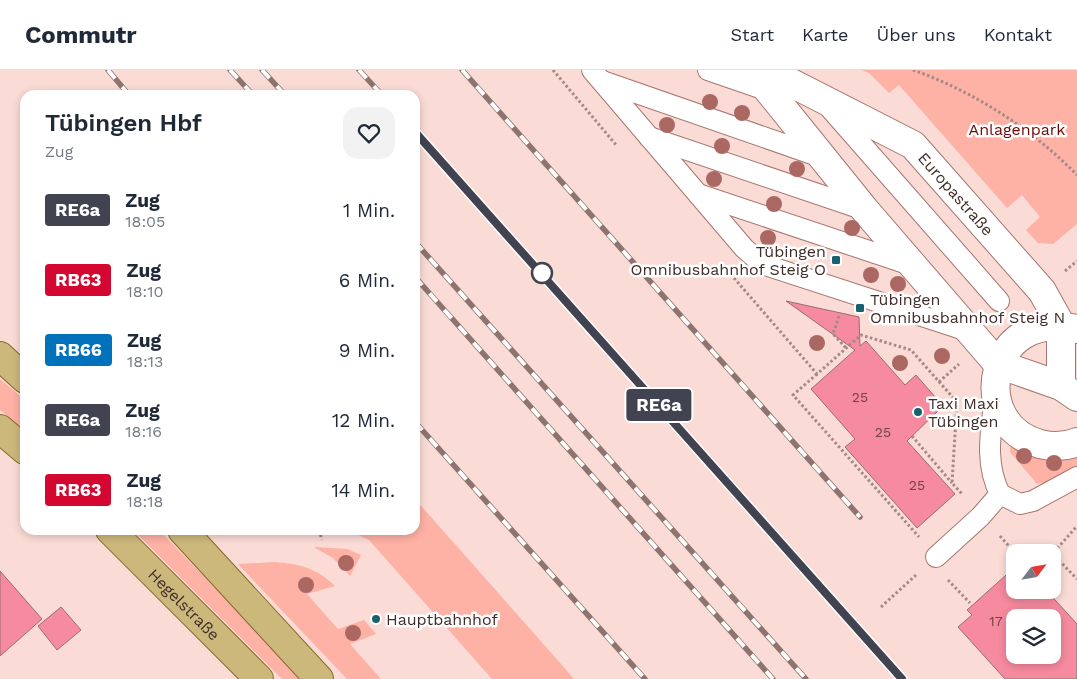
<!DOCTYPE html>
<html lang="de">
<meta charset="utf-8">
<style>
:root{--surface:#fff;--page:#f2f2f3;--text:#1f2937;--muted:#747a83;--line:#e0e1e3}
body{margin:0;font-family:"Work Sans",sans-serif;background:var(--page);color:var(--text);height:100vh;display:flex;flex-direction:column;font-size:19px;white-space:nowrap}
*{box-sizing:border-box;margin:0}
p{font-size:16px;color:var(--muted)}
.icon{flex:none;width:28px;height:28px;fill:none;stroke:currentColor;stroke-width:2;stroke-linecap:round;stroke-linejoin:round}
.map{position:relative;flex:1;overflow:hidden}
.sheet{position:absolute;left:20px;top:20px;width:400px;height:445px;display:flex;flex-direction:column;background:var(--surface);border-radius:15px;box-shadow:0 2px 8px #0003}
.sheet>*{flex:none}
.badge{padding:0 10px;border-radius:4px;font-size:18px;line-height:32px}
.needle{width:32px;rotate:59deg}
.tools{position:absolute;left:1006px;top:474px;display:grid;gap:10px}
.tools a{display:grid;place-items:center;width:55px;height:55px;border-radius:10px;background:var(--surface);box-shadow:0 2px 8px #0003;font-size:25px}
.map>.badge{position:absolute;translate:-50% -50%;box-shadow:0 0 0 2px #fff}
.round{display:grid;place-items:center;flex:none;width:52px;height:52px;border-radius:15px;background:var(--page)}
.head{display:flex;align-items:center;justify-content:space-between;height:85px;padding:0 25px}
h1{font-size:24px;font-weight:600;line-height:38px}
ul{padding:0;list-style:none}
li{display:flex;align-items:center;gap:15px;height:70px;padding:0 25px}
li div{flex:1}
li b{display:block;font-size:19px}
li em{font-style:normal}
li .badge{min-width:55px;font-weight:700;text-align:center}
header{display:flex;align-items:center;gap:30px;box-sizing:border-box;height:70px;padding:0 25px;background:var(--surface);border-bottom:1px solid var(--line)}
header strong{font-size:24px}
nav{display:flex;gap:28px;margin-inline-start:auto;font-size:18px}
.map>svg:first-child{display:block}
.green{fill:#feb1a5}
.building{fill:#f68a9e;stroke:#9a6b72;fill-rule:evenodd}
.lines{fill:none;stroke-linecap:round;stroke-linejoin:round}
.service-casing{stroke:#a6766e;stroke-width:22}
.tertiary-casing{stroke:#a6766e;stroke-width:30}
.primary-casing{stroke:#866826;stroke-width:30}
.path{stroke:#a48984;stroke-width:3;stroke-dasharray:2.5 2.5;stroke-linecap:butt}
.service{stroke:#fff;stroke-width:20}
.tertiary{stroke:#fff;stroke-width:28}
.primary{stroke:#cdb87c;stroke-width:28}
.rail-casing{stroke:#8d746f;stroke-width:5.5}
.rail{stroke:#fff;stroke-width:4;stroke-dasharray:11;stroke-linecap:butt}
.tree{fill:#ab6863}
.line-casing{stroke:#fff;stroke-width:11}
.line{stroke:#424351;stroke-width:8}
.poi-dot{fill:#16626d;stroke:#fff;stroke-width:2}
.stop-dot{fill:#fff;stroke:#424351;stroke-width:2.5}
.labels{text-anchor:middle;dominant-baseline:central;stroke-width:5;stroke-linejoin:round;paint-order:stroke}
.number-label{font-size:14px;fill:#6e4446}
.park-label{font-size:16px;fill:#6a0905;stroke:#fff}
.street-label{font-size:16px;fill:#402c28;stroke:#fff}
.poi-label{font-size:16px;fill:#402c28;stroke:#fff;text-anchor:start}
</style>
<header>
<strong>Commutr</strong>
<nav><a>Start</a><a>Karte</a><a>Über uns</a><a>Kontakt</a></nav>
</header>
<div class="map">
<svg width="1077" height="609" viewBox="0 0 1077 609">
<rect width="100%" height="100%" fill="#fbdbd5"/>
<!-- green -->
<g class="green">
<path d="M861,0H1077V154L1053,174L1038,173L1026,160L1040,147L1022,125L1007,138L899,15L889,23L869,3Z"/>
<path d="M0,309L25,330V361L0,340Z"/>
<path d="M1011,372L1077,381V396L1048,412L1037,414L1010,382Z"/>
<path d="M415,429L561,594L574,609H492L369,470L347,460H415Z"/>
<path d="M133,460H159L303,609H282Z"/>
<path d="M315,477L347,479L361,485L350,506L333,488L315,478Z"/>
<path d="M275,492C299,494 317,498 335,516L307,524L338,559L364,550L376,564L350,574L381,609H347L238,494Z"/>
</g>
<!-- building -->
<g class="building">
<path d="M786,231L859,247L860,276L866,271L905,315L916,305L943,336L907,371L955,424L917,458L845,377L855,369L811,319L855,280Z"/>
<path d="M1015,497V528L1022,520H1046L1077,554V609H1005L958,557L972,545L967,540ZM1015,548H1052V585H1015Z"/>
<path d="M0,501L42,549L0,586Z"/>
<path d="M61,537L81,560L57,580L38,556Z"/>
</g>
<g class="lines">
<!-- service casing -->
<g class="service-casing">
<g id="service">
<path d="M592,0L744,178L762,194L971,262"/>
<path d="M708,0L766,20"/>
<path d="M602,11L821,87"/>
<path d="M828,36L999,231"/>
<path d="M649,67L865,140"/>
<path d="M698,124L914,196"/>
<path d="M995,327C991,360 984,392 1000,424L1020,434L1033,431L1077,407"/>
<path d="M936,487L981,446L1000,424"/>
</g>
</g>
<!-- tertiary casing -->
<g class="tertiary-casing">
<g id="tertiary">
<path d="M752,0L865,140L998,294L1061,316L1077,327"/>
<path id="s1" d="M766,0L913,75L1042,221L1061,255V316"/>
<path d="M1076,259C989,237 966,354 1040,374C1052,377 1065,377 1077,372"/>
</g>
</g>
<!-- primary casing -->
<g class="primary-casing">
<g id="primary">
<path d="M0,286L25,309"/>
<path d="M0,359L25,380"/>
<path id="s2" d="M110,460L259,609"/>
<path d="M182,460L319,609"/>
</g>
</g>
<!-- path -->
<g class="path">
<path d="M553,0L617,76"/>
<path d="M913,0C973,21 1032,59 1077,105"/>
<path d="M1065,201L1077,191"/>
<path d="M734,208L817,304L861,265L911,280L957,332L952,413L963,425"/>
<path d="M839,246L833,264L846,278"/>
<path d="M817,304L793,325L919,467"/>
<path d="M939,312L959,294"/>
<path d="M912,366L952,413"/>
<path d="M319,460L322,470"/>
<path d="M1000,466L1015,483"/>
<path d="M1054,482L1077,456"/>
<path d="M1052,483L1077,509"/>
<path d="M948,510L970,533"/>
<path d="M881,537L916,505"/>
</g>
<!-- service -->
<use href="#service" class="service"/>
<!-- tertiary -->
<use href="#tertiary" class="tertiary"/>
<!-- primary -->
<use href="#primary" class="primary"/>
<!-- rail casing -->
<g class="rail-casing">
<g id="rail">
<path d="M108,0L129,25"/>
<path d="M230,0L253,25"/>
<path d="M262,0L285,25"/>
<path d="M359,0L382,25"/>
<path d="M462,0L860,447"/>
<path d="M415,62L902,609"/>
<path d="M415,172L806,609"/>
<path d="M415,207L773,609"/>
<path d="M415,352L645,609"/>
</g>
</g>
<!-- rail -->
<use href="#rail" class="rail"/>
</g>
<!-- trees -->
<g class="tree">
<circle cx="710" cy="32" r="8"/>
<circle cx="742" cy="43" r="8"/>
<circle cx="667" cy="55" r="8"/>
<circle cx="722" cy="76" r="8"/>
<circle cx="797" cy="99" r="8"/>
<circle cx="714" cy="109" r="8"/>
<circle cx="774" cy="134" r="8"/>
<circle cx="852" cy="158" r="8"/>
<circle cx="768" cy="168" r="8"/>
<circle cx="871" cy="205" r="8"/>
<circle cx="898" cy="214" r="8"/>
<circle cx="817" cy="273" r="8"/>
<circle cx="942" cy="286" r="8"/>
<circle cx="900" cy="293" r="8"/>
<circle cx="1024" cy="386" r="8"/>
<circle cx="1054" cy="393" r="8"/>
<circle cx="346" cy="493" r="8"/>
<circle cx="306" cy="515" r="8"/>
<circle cx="353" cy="563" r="8"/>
</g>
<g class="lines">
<!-- line casing -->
<g class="line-casing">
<path id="line" d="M415,62L902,609"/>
</g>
<!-- line -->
<use href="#line" class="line"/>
</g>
<!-- markers -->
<g class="poi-dot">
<rect x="831" y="185" width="10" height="10" rx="2.5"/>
<rect x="855" y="233" width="10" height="10" rx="2.5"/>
<circle cx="918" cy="342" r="5"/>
<circle cx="376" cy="549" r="5"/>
</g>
<circle class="stop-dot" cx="542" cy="203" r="10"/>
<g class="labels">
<!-- number labels -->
<g class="number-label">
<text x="860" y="327">25</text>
<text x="883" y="362">25</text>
<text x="917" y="415">25</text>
<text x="996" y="551">17</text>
</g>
<!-- park labels -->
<g class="park-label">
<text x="1017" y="59">Anlagenpark</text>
</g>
<!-- street labels -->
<g class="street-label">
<text stroke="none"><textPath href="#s1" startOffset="230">Europastraße</textPath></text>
<text stroke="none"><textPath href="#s2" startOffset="105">Hegelstraße</textPath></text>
</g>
<!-- poi labels -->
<g class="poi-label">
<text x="826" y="181" text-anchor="end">Tübingen<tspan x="826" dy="18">Omnibusbahnhof Steig O</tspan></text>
<text x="870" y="229">Tübingen<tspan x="870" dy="18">Omnibusbahnhof Steig N</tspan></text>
<text x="928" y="333">Taxi Maxi<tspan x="928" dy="18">Tübingen</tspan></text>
<text x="386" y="549">Hauptbahnhof</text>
</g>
</g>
</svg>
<div class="tools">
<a><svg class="needle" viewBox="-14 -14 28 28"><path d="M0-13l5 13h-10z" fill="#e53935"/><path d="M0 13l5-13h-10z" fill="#747a83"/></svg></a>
<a><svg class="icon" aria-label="layers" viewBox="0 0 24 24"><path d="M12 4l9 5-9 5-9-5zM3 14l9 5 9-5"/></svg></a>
</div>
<b class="badge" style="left:659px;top:335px;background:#424351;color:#fff">RE6a</b>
<section class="sheet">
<div class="head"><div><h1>Tübingen Hbf</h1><p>Zug</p></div><a class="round"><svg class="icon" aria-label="heart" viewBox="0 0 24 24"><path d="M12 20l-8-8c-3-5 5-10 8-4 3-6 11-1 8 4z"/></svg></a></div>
<ul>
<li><span class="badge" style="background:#424351;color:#fff">RE6a</span><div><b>Zug</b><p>18:05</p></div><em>1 Min.</em></li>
<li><span class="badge" style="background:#d30730;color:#fff">RB63</span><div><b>Zug</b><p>18:10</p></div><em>6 Min.</em></li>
<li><span class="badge" style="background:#0072bc;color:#fff">RB66</span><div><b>Zug</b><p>18:13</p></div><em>9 Min.</em></li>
<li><span class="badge" style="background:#424351;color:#fff">RE6a</span><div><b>Zug</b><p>18:16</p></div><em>12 Min.</em></li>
<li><span class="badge" style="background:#d30730;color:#fff">RB63</span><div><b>Zug</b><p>18:18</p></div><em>14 Min.</em></li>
</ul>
</section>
</div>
